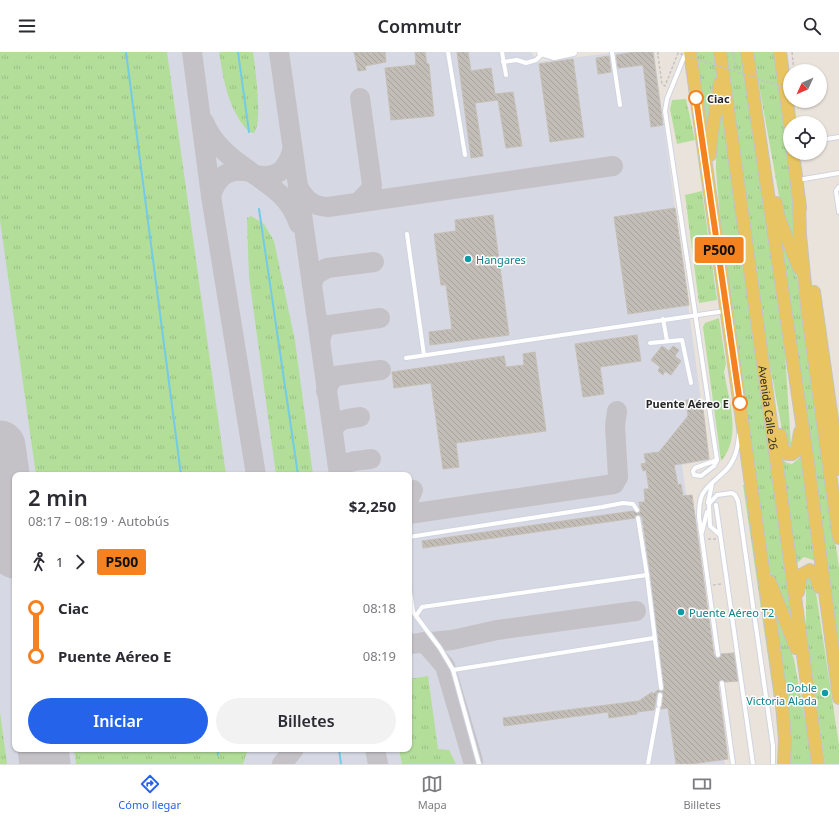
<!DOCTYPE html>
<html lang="es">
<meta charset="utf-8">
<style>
:root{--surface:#fff;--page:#f2f2f3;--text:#2b2b33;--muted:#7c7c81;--line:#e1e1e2;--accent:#2563eb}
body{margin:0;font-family:"Noto Sans",sans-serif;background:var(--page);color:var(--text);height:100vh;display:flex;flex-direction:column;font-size:15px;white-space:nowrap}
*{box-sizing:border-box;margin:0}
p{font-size:13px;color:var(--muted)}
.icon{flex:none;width:22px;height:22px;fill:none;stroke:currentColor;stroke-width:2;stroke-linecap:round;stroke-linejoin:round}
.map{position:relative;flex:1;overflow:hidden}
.details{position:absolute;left:12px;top:420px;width:400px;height:280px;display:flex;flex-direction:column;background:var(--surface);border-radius:8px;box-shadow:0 1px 3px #0004}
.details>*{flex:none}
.badge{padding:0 8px;border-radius:3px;font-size:14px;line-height:26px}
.needle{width:26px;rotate:225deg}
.controls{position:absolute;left:783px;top:12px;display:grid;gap:8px}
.controls a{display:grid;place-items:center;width:44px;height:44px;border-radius:50%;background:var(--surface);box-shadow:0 1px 3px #0004;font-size:20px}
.map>.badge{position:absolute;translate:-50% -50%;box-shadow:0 0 0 2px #fff}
.legs{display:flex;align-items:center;gap:6px;height:44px;padding:0 16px;font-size:13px}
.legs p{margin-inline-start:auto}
.overview{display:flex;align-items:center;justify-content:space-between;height:68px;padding:0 16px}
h1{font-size:22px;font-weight:600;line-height:30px}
.action{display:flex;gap:8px;margin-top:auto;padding:8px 16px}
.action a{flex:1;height:46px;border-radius:24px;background:var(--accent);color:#fff;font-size:16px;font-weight:600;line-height:46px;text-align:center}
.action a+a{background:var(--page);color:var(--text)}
ul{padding:0 16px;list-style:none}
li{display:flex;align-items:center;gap:14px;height:48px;font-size:15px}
li i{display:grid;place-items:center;width:6px;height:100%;margin:0 5px;background:currentColor}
li i::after{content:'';width:10px;height:10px;margin:-5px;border:3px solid;border-radius:50%;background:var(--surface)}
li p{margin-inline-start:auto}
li:first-child i{background:linear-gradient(#0000 50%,currentColor 0)}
li:last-child i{background:linear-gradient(currentColor 50%,#0000 0)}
header{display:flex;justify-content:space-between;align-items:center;height:52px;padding:0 16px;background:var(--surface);font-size:18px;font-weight:600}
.menu{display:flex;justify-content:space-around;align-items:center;height:56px;border-top:1px solid var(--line);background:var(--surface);font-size:11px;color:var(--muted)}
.menu a{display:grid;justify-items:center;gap:2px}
.menu .active{color:var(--accent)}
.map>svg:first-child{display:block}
.airport{fill:#d6d8e3;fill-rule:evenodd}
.grass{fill:url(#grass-tufts)}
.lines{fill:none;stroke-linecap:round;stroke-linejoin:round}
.stream{stroke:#73cbe7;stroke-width:2}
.taxiway{stroke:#c4c2c6;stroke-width:20}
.runway{stroke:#c4c2c6;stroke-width:51}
.building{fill:url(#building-back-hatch);stroke:#c5bfb5}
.lane-casing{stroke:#d0d4e1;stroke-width:6}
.street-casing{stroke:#d0d4e1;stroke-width:10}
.primary-casing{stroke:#c3c3c3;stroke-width:14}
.path{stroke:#c3c3c3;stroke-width:1.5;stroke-dasharray:3 2;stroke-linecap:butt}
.lane{stroke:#fff;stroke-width:4}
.street{stroke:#fff;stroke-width:8}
.primary{stroke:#e8c562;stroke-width:12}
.path-bridge{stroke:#c3c3c3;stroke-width:1.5;stroke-dasharray:3 2;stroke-linecap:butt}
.line-1-casing{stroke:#fff;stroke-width:9}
.line-1{stroke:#f58220;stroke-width:6}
.stop-1-dot{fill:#fff;stroke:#f58220;stroke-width:2}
.culture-dot{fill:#0f9aa8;stroke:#fff;stroke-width:1.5}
.labels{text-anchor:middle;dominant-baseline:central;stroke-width:3;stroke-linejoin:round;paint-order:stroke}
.stop-label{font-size:11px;font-weight:bold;fill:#282828;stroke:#fff;text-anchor:start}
.culture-label{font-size:11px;fill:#0d838f;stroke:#fff;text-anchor:start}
.street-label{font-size:11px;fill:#282828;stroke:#fff}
</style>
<header><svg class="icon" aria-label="menu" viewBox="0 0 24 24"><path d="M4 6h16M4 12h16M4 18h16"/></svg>Commutr<svg class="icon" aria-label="search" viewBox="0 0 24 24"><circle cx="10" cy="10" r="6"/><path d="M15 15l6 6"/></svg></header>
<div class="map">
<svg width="839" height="712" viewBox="0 0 839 712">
<defs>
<pattern id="grass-tufts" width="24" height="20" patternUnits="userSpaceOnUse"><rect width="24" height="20" fill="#b3de9a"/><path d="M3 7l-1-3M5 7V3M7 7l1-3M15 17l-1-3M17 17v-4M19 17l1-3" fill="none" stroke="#9abe85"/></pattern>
<pattern id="building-back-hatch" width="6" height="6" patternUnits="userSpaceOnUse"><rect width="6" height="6" fill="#c2bdb7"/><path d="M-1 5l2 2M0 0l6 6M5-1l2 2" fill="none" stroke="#a7a29d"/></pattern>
</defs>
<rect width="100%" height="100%" fill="#eae3db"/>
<!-- airport -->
<path class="airport" d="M0,0H531L538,10L619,0H654L709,408L682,413L725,712H0ZM15,423H409V697H15Z"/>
<!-- grass -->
<g class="grass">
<path d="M0,0H167L226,423H36L0,168Z"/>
<path d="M219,0H253C255,15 263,71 254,81L249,80C228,57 224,30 219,0Z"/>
<path d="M695,0H716L718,21L706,89Z"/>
<path d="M724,0H742L785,301L791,393L788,396L785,394L764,281Z"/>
<path d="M753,0H775L800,205L782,161Z"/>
<path d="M686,47L695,88L677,92L670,57L672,48Z"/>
<path d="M722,49L794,577L768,516L721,178L716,118V85Z"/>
<path d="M702,139L717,248L699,251L685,143Z"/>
<path d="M251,164L264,172L274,189L295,289L313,423H276L249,225L247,169V166Z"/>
<path d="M780,180L796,221L802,254L839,516V599Z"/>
<path d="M719,266L726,312L724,320C729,349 742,386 721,409L703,275L705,271Z"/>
<path d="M802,404L816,509L804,505L796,512L781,406L787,411L792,412Z"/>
<path d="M747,432L781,672L779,708L778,673L743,433Z"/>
<path d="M807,525H812L815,534L839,693V712H825L806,577V532Z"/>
<path d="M773,549L794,607L813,712H788Z"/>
<path d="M428,624L438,697L449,698L456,712H402L399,697H409V627Z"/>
<path d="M0,660L7,712H0Z"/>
<path d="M74,697H248L243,712H76Z"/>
</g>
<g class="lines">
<!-- stream -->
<g class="stream">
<path d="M126,0L181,423"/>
<path d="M238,0L249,80"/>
<path d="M259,157L298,423"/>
<path d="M217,697L218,703"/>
<path d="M339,697L341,712"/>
</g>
<!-- taxiway -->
<g class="taxiway">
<path d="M192,0L211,144L256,423"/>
<path d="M279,0L339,423"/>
<path d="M204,70C218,105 255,119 281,143C289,151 295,161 299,172"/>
<path d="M255,123C276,127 286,119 292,99"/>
<path d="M298,135C306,148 312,154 328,155L613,114"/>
<path d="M211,144C217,124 229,115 250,120"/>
<path d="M359,150L371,137L372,133L360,46"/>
<path d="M312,233L315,223L327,216L374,210"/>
<path d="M320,289L323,278L329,273L380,266"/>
<path d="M326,339L330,330L335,324L381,318"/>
<path d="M333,379C336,366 349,367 360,365"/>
<path d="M339,423C341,407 359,409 371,407"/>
<path d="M409,447L413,438"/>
<path d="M409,462L614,432L618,425L615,374L617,359"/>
<path d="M424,590L445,614L473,709"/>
<path d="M409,592L452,588L497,578L636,559"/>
<path d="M375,697L378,712"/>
<path d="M282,712L294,697"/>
</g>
<!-- runway -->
<g class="runway">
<path d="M0,394L15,501"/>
<path d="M43,697L45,712"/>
</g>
</g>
<!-- building -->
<g class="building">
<path d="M354,0H385L386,10L365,14L366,18L358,19Z"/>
<path d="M415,0H425L427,12H429L434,64L391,68L385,16L416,13Z"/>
<path d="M457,0H468L471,19L491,16L495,42L513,40L522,94L506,96L498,48L475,51L483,104L471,106Z"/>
<path d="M634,0H653L663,73L651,75L643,13L618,16L616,3Z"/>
<path d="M609,4L611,20L598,22L596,6Z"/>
<path d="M573,7L584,85L550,90L539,12Z"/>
<path d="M675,156L689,253L628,262L614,165Z"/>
<path d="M493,163L509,283L430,293L429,280L452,277L446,233H441L434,182L456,179L455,168Z"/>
<path d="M637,283L641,309L600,315L604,342L583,345L575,292Z"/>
<path d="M662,294L669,299L673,294L679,298L675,304L681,309L671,323L665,319L663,323L658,319L660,315L651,308Z"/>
<path d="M535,300L546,379L456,391L459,415L443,417L431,331L394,336L392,320L504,304L506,315L524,313L523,302Z"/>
<path d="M686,348H702L709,407L674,413L678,433L681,432L683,444L692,443L714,603L718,606L721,602L734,601L738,629L725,630L721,628L718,631L728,707L691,712H676L668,656L661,657L663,643L661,640L657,642L654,658L637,660V662L609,666L608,660L504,674L503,666L639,649L652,640L653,642L658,638L661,639L664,638L650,523L642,465L638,463L635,466L423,496L422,489L633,459L639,461L640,458L639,450H645L644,437H649L646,418L643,419L641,412L646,411L644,402L659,400L688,364Z"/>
</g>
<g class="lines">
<!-- lane casing -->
<g class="lane-casing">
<g id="lane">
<path d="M448,0L465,103"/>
<path d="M502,0L506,23"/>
<path d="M612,0L620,53"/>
<path d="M686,0L667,47L665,59L717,408L714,414L701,424L694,423L693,419L695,416L717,408"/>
<path d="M503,10L517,8L526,11L536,8L543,1"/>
<path d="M820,88L839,85"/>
<path d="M797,110L803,101"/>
<path d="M798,128L839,121"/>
<path d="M839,135L836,139L839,160"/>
<path d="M407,182L424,303"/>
<path d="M663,267L667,289"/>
<path d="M650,291L682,288L691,331"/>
<path d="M406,306L725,259"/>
<path d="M708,451L712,432"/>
<path d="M716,453L753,712"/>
<path d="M638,466L647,523L661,636"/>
<path d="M702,480L707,460"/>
<path d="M720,483L710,474L709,452L717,443L732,441L735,443L738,449L773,694V712"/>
<path d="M409,485L602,455L623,451L633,452L637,458"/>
<path d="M409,531L413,560L440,596L453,618L479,712"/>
<path d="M416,564L422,555L647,523"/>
<path d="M718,603L699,465C699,458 699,450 702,443C707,433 716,428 724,420C735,410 738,397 739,383"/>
<path d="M453,618L654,586"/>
<path d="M722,631L733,712"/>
<path d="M659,653L660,643"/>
<path d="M648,712L658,657"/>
</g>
</g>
<!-- street casing -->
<g class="street-casing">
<path id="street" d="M541,0L554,4L573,0"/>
</g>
<!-- primary casing -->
<g class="primary-casing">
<g id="primary">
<path d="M690,0L782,652L785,688L784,712"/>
<path id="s1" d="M720,0L818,712"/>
<path d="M747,0L808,411L839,646"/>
<path d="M780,0L790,72"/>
<path d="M793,101L800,156"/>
<path d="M710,103L711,87L720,31"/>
<path d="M799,148L800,183L808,263L839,486"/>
<path d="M776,151L779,166L799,216"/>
<path d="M814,240L839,417"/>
<path d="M780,383L783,397L787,402H792L797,398L800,380"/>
<path d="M770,530L796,596"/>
<path d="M798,540L801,523L810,518L815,522L819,535"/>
</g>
</g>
<!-- path -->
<g class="path">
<path d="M658,0V4"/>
<path d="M733,0L736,19"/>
<path d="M792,0L794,19"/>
<path d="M708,487H716"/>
<path d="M713,533L721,532"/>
</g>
<!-- lane -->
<use href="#lane" class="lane"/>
<!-- street -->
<use href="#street" class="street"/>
<!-- primary -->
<use href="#primary" class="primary"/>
<!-- path-bridge -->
<path class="path-bridge" d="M658,4L662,32L665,34L678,1L790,37"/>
</g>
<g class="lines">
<!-- line-1 casing -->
<g class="line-1-casing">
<path id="line-1" d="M696,46L740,351"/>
</g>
<!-- line-1 -->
<use href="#line-1" class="line-1"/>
</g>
<!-- markers -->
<g class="stop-1-dot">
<circle cx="696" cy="46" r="7"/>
<circle cx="740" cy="351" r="7"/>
</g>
<g class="culture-dot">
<circle cx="468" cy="207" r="4"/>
<circle cx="681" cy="560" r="4"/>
<circle cx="825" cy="641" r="4"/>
</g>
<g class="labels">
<!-- stop labels -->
<g class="stop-label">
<text x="707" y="46">Ciac</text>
<text x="729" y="351" text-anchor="end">Puente Aéreo E</text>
</g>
<!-- culture labels -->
<g class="culture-label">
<text x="476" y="207">Hangares</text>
<text x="689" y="560">Puente Aéreo T2</text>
<text x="817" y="635" text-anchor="end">Doble<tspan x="817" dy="13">Victoria Alada</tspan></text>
</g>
<!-- street labels -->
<g class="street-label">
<text stroke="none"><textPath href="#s1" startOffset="359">Avenida Calle 26</textPath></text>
</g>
</g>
</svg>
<div class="controls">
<a><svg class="needle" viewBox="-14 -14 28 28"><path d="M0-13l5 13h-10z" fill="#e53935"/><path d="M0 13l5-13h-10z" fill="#7c7c81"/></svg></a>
<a><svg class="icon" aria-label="locate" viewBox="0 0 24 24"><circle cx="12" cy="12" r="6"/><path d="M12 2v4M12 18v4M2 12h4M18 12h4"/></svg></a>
</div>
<b class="badge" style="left:719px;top:198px;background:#f58220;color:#111">P500</b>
<section class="details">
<div class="overview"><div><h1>2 min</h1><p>08:17 – 08:19 · Autobús</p></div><b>$2,250</b></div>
<div class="legs"><svg class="icon" aria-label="walk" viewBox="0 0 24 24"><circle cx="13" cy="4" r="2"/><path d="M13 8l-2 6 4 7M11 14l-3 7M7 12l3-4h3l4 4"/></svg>1<svg class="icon" aria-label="forward" viewBox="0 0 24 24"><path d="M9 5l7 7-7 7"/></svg><b class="badge" style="background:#f58220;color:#111">P500</b></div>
<ul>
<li><i style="color:#f58220"></i><b>Ciac</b><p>08:18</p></li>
<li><i style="color:#f58220"></i><b>Puente Aéreo E</b><p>08:19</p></li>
</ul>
<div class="action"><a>Iniciar</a><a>Billetes</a></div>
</section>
</div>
<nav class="menu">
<a class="active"><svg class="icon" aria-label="directions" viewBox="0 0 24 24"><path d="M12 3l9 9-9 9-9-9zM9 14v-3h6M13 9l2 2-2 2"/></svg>Cómo llegar</a>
<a><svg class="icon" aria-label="map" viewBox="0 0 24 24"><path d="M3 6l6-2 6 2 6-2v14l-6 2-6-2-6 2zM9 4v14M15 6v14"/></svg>Mapa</a>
<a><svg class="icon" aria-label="tickets" viewBox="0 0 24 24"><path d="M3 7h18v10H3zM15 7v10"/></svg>Billetes</a>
</nav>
